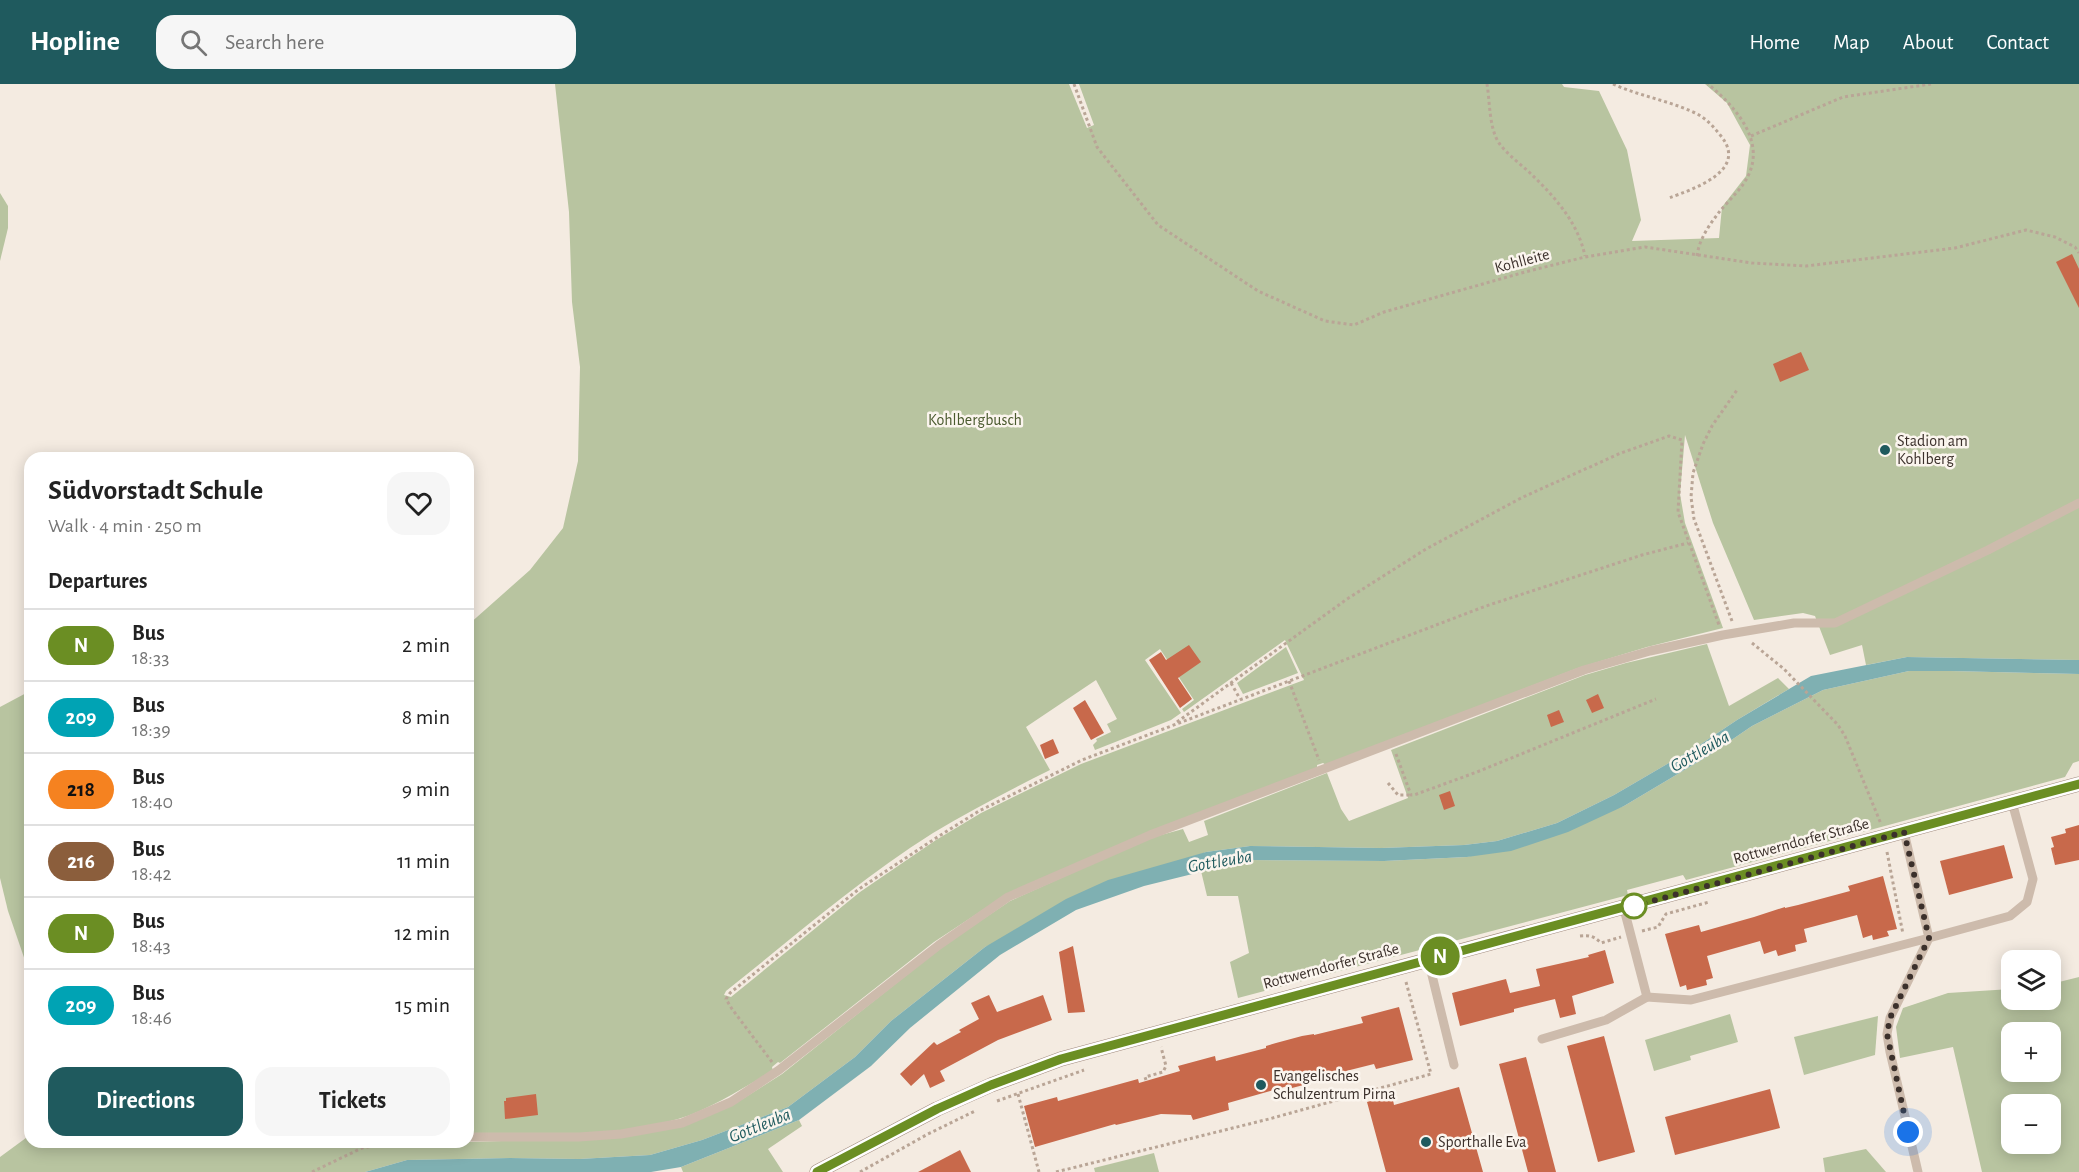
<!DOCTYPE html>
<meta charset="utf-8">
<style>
:root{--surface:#fff;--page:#f6f6f6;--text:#222;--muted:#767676;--line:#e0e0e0;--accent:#1f5a5e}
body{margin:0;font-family:"Alegreya Sans",sans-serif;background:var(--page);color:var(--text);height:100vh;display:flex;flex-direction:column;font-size:22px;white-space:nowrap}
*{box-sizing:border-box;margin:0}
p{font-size:20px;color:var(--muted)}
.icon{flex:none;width:33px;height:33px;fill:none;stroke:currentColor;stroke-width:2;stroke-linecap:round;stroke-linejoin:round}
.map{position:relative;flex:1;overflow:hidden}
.sheet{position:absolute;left:24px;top:368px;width:450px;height:696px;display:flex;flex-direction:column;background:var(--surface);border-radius:18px;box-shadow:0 3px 15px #0003}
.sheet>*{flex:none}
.badge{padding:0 12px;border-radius:20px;font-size:21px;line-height:39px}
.fabs{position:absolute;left:2001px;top:866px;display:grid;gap:12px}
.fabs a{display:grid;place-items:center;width:60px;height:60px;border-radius:12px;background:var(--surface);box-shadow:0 3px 15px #0003;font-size:30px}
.you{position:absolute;width:30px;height:30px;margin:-15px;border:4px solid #fff;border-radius:50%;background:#1a73e8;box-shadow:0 0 0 9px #1a73e833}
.map>.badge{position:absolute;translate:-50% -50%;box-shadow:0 0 0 3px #fff}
h2{padding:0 24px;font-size:22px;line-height:54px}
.round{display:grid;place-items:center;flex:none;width:63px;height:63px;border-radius:18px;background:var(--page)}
.head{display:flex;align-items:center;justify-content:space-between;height:102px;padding:0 24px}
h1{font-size:28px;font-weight:700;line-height:45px}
.primary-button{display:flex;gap:12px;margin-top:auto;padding:12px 24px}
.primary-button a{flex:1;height:69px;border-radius:18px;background:var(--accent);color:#fff;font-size:24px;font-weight:700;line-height:69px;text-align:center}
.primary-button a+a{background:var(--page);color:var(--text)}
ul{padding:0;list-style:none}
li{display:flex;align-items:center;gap:18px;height:72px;padding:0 24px;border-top:2px solid var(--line)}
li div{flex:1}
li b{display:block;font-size:22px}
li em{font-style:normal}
li .badge{min-width:66px;font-weight:700;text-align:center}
header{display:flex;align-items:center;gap:36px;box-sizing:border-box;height:84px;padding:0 30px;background:var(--accent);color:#fff}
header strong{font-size:28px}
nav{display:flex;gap:33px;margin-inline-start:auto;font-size:21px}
.search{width:420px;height:54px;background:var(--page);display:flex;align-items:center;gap:15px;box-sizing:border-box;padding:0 21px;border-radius:18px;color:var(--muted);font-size:22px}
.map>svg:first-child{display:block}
.green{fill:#b8c4a0;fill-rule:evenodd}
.water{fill:#7fb0b2}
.building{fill:#c8694b}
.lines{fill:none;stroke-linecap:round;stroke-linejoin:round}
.path{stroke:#b9a596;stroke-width:3;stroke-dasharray:3 3;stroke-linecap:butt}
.lane{stroke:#cdbbac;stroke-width:9}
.secondary{stroke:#a18a7d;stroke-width:15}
.line-casing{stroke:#fff;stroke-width:14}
.line{stroke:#6b8e23;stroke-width:9}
.walk{stroke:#3b302b;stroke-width:6;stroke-dasharray:0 10.8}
.poi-dot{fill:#1f5a5e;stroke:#fbf5ee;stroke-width:2}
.stop-dot{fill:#fff;stroke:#6b8e23;stroke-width:3}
.labels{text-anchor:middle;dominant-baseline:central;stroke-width:5;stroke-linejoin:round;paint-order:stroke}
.street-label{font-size:16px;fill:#3b302b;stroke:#fbf5ee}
.park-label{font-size:16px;fill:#4a5a2e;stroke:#fbf5ee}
.poi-label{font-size:16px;fill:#3b302b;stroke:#fbf5ee;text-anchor:start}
.water-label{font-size:18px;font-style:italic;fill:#1f5a5e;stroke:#fbf5ee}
</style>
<header>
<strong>Hopline</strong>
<div class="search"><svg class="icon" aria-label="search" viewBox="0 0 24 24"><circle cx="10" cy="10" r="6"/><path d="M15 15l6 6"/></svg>Search here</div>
<nav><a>Home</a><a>Map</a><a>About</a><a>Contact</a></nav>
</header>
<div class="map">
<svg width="2079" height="1088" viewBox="0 0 2079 1088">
<rect width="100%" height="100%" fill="#f4ebe1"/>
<!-- green -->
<g class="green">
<path d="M555,0H1069L1087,44L1094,41L1079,0H1562L1564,3L1599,7L1627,66L1641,136L1632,157L1719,154L1722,123L1746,92L1750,61L1727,19L1705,0H2079V576L1907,573L1866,581L1862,561L1830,571L1815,532L1803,529L1754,536L1713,439L1685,351L1680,410L1685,439L1723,544L1647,563L1578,584L1326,681L1323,679L1317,681V684L1004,812L934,858L780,979L778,978L772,983L773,987C744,1003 710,1026 678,1035C611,1055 538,1050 468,1050V541L530,486L563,444L578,377L580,283L572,218L569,128ZM1285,556L1304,596L1081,680L981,729L936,756L860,808L731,913L724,911L726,907C794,853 860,795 933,749C971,726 1010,706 1050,686L1026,643L1096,596L1117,635L1107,640L1111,648L1096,655L1097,657L1093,661L1095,666L1171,636L1181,629L1145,576L1160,565L1194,616L1182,625L1184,628Z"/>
<path d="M0,109L8,122V144L0,177Z"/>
<path d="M1707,560L1729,622L1778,594L1789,605L1737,636L1698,662L1614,711L1557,739L1497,757L1464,761L1381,764L1250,762L1206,768L985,863L891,937L855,973L788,1023L702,1056L650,1071L579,1075L510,1074L407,1076L365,1088H0V1073L30,1051V1058H468L622,1053L733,1021L782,990L943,862L1010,817L1150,754L1183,745L1189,758L1208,751L1204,737L1327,689L1341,725L1349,737L1408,714L1391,666L1585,591L1626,579Z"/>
<path d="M1286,563L1298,589L1243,610L1237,599Z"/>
<path d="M1909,587H1950L2079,590V677L2073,679L2065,693L1686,796L1683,791L1627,806L1628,811L1238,914L1230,878L1249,869L1238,812H1207L1201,787L1249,776L1384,777L1467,773L1624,722L1708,672L1752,642L1823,606Z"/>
<path d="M30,607V891L8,827L0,794V623Z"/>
<path d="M2079,893V1088H1982L1953,963L1900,974L1896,943L1903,924L1948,909L2011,905L2012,915H2050L2051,900ZM2012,948H2050V987H2012ZM2012,1020H2050V1059H2012Z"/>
<path d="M1730,930L1738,958L1690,972L1691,976L1654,987L1645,956Z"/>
<path d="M1878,932L1875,971L1804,991L1794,953Z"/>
<path d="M799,1036L802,1042L768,1065L783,1088H683L681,1083Z"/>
<path d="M1866,1065L1886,1088H1825L1823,1074Z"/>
<path d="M1154,1069L1159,1088H1095L1094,1084Z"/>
</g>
<!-- water -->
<path class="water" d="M1907,573L2079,576V590L1950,587H1909L1823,606L1752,642L1708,672L1624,722L1568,748L1511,767L1467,773L1384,777L1249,776L1144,802L1076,826L1000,871L910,944L871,982L799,1036L681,1083L651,1088H365L407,1076L510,1074L579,1075L650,1071L702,1056L788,1023L855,973L891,937L985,863L1066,815L1108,796L1206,768L1250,762L1381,764L1464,761L1497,757L1557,739L1614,711L1698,662L1737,636L1811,592Z"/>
<!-- building -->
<g class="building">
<path d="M2072,170L2079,185V224L2056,178Z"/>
<path d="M1801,268L1809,286L1780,298L1773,280Z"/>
<path d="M1189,561L1201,578L1178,594L1192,615L1180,624L1149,576L1161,568L1166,576Z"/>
<path d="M1598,610L1604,624L1592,629L1586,616Z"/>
<path d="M1085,616L1104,649L1091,656L1073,624Z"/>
<path d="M1559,626L1564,638L1551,643L1547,631Z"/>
<path d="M1053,655L1059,669L1045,675L1040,661Z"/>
<path d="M1450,707L1455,722L1444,726L1439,711Z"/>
<path d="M2079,741V776L2055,781L2051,764L2054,763L2051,753L2066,749L2065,745Z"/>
<path d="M2004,761L2013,794L1949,811L1940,777Z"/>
<path d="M1883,792L1897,845L1887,847L1889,852L1873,856L1872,851L1863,854L1857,831L1804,845L1807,858L1795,861L1796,867L1778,872L1776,866L1764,870L1760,857L1707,872L1713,894L1706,896L1707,901L1687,906L1686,901L1680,903L1665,850L1699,841L1701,848L1754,833L1785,823V824L1798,821L1850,807L1848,802Z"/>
<path d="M1073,862L1085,928L1068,929L1059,868Z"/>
<path d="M1605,866L1614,899L1572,912L1576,930L1560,934L1555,915L1514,925V928L1460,942L1452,909L1506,895L1510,909L1540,902L1536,885L1589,873L1588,871Z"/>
<path d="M989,911L997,928L1043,911L1052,936L998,956L940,987L945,997L930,1004L924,990L911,1002L900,990L934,958L937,961L961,948L959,946L979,935L971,919Z"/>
<path d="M1399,923L1413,976L1376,985L1374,980L1310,996L1311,999L1292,1004L1291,1001L1228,1019L1229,1026L1193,1036L1191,1031L1161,1030L1116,1041L1115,1040L1035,1063L1024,1022L1057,1013L1058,1017L1138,995L1139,999L1180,987L1178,982L1215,972L1216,977L1266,964V962L1276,959L1302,952L1314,950V951L1363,939L1361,933Z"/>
<path d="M1604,952L1635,1068L1598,1078L1567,962Z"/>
<path d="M1526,973L1556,1088H1528L1499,980Z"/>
<path d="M1459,1003L1483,1088H1386L1367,1018L1392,1011L1394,1021Z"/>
<path d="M1770,1005L1780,1044L1675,1071L1665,1033Z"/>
<path d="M536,1010L538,1031L505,1035L504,1017H506V1014Z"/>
<path d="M960,1066L971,1088H918Z"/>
</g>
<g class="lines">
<!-- path -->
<g class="path">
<path d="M1074,0L1097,63L1158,141L1258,207L1325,237L1354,241L1384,228L1525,188L1585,173L1645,163L1752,179L1806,182L1955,164L2026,146L2055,153L2075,163L2079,169"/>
<path d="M1487,0C1490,18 1489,44 1499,59C1507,70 1519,79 1529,88C1554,112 1578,138 1585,172"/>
<path d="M1613,0C1639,12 1667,16 1693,28C1705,33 1713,42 1721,52C1749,87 1693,105 1669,114"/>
<path d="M1751,52L1843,13L1931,0"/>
<path d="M1697,172C1699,155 1710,140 1720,127C1729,116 1743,104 1749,90C1765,54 1733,21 1708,0"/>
<path d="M1732,537L1694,435L1691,413L1693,389L1703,360L1712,342L1737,306"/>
<path d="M1752,559L1784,585L1838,641L1845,652L1881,740"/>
<path d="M1289,597L1319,676"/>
<path d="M1231,599L1240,615"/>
<path d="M1177,638L1347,515L1426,465L1523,413L1621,369L1669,352L1682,356L1678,428L1719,541"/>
<path d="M1396,670L1411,711H1414L1477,688L1656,615"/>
<path d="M1388,699L1398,711H1411"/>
<path d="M1887,768L1903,850"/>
<path d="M1642,847L1658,843L1666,830L1709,818"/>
<path d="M1580,852C1589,851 1594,852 1601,859L1621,853"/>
<path d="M772,978L732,925L726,915L730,909L859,805L936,754L979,727L1082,676L1486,522L1642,471L1688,459"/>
<path d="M1146,996L1145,993L1163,988L1166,982L1161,963"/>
<path d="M1018,1010L1039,1088"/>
<path d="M997,1017L1084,986"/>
<path d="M312,1088L362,1064L401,1058"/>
<path d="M860,1088L928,1050L975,1027"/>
<path d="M1056,1088L1269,1035L1431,990L1406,898"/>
</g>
<!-- lane -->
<g class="lane">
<path d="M1624,825L1647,913L1691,916L1929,854L1904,748"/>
<path d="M1428,875L1454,981"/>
<path d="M1542,955L1606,936L1647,913"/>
<path d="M468,1053H579L621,1050L682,1039L731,1018L779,986L939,861L1008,813L1150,751L1584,586L1650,567L1723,551L1794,539H1835L1988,466L2079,419"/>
<path d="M1918,1088L1890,968L1887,950L1890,934L1929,854L2010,832L2027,818L2033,795L2012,718"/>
</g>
<!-- secondary -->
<path class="secondary" d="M817,1088L937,1025L991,1001L1061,975L2079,700"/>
</g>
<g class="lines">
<!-- line casing -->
<g class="line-casing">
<path id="line" d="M817,1088L937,1025L991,1001L1061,975L2079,700"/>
</g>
<!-- line -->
<use href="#line" class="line"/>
<!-- walk -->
<path class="walk" d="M1634,822L1904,748L1929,854L1890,934L1887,950L1908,1048"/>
</g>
<!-- markers -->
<g class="poi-dot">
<circle cx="1885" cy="366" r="6"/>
<circle cx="1261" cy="1001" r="6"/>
<circle cx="1426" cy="1058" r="6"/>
</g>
<circle class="stop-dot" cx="1634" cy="822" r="12"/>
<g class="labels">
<!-- street labels -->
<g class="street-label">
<text transform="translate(1522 177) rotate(-15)">Kohlleite</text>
<text transform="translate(1801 757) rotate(-15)">Rottwerndorfer Straße</text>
<text transform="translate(1331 882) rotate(-15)">Rottwerndorfer Straße</text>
</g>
<!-- park labels -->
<g class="park-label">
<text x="975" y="336">Kohlbergbusch</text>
</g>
<!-- poi labels -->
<g class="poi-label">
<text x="1897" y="357">Stadion am<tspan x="1897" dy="18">Kohlberg</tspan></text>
<text x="1273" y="992">Evangelisches<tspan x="1273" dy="18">Schulzentrum Pirna</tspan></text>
<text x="1438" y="1058">Sporthalle Eva</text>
</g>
<!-- water labels -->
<g class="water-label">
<text transform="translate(1700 668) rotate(-30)">Gottleuba</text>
<text transform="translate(1220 778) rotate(-10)">Gottleuba</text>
<text transform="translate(760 1042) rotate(-22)">Gottleuba</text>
</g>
</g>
</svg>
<div class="fabs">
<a><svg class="icon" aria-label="layers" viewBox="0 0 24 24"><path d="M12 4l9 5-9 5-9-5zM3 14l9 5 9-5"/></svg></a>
<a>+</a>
<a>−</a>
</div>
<div class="you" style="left:1908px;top:1048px"></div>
<b class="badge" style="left:1440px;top:872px;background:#6b8e23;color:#fff">N</b>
<section class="sheet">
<div class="head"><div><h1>Südvorstadt Schule</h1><p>Walk · 4 min · 250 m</p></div><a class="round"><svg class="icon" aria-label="heart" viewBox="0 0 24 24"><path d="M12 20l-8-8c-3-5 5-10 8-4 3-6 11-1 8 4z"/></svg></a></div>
<h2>Departures</h2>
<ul>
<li><span class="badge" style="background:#6b8e23;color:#fff">N</span><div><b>Bus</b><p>18:33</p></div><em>2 min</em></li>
<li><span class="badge" style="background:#00a3b4;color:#fff">209</span><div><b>Bus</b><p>18:39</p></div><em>8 min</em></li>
<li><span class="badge" style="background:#f58220;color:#111">218</span><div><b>Bus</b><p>18:40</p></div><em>9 min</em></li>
<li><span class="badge" style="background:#8b5e3c;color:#fff">216</span><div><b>Bus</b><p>18:42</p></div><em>11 min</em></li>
<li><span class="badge" style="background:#6b8e23;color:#fff">N</span><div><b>Bus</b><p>18:43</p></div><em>12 min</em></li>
<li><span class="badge" style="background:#00a3b4;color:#fff">209</span><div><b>Bus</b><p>18:46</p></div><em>15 min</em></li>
</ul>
<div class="primary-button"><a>Directions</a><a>Tickets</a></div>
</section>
</div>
